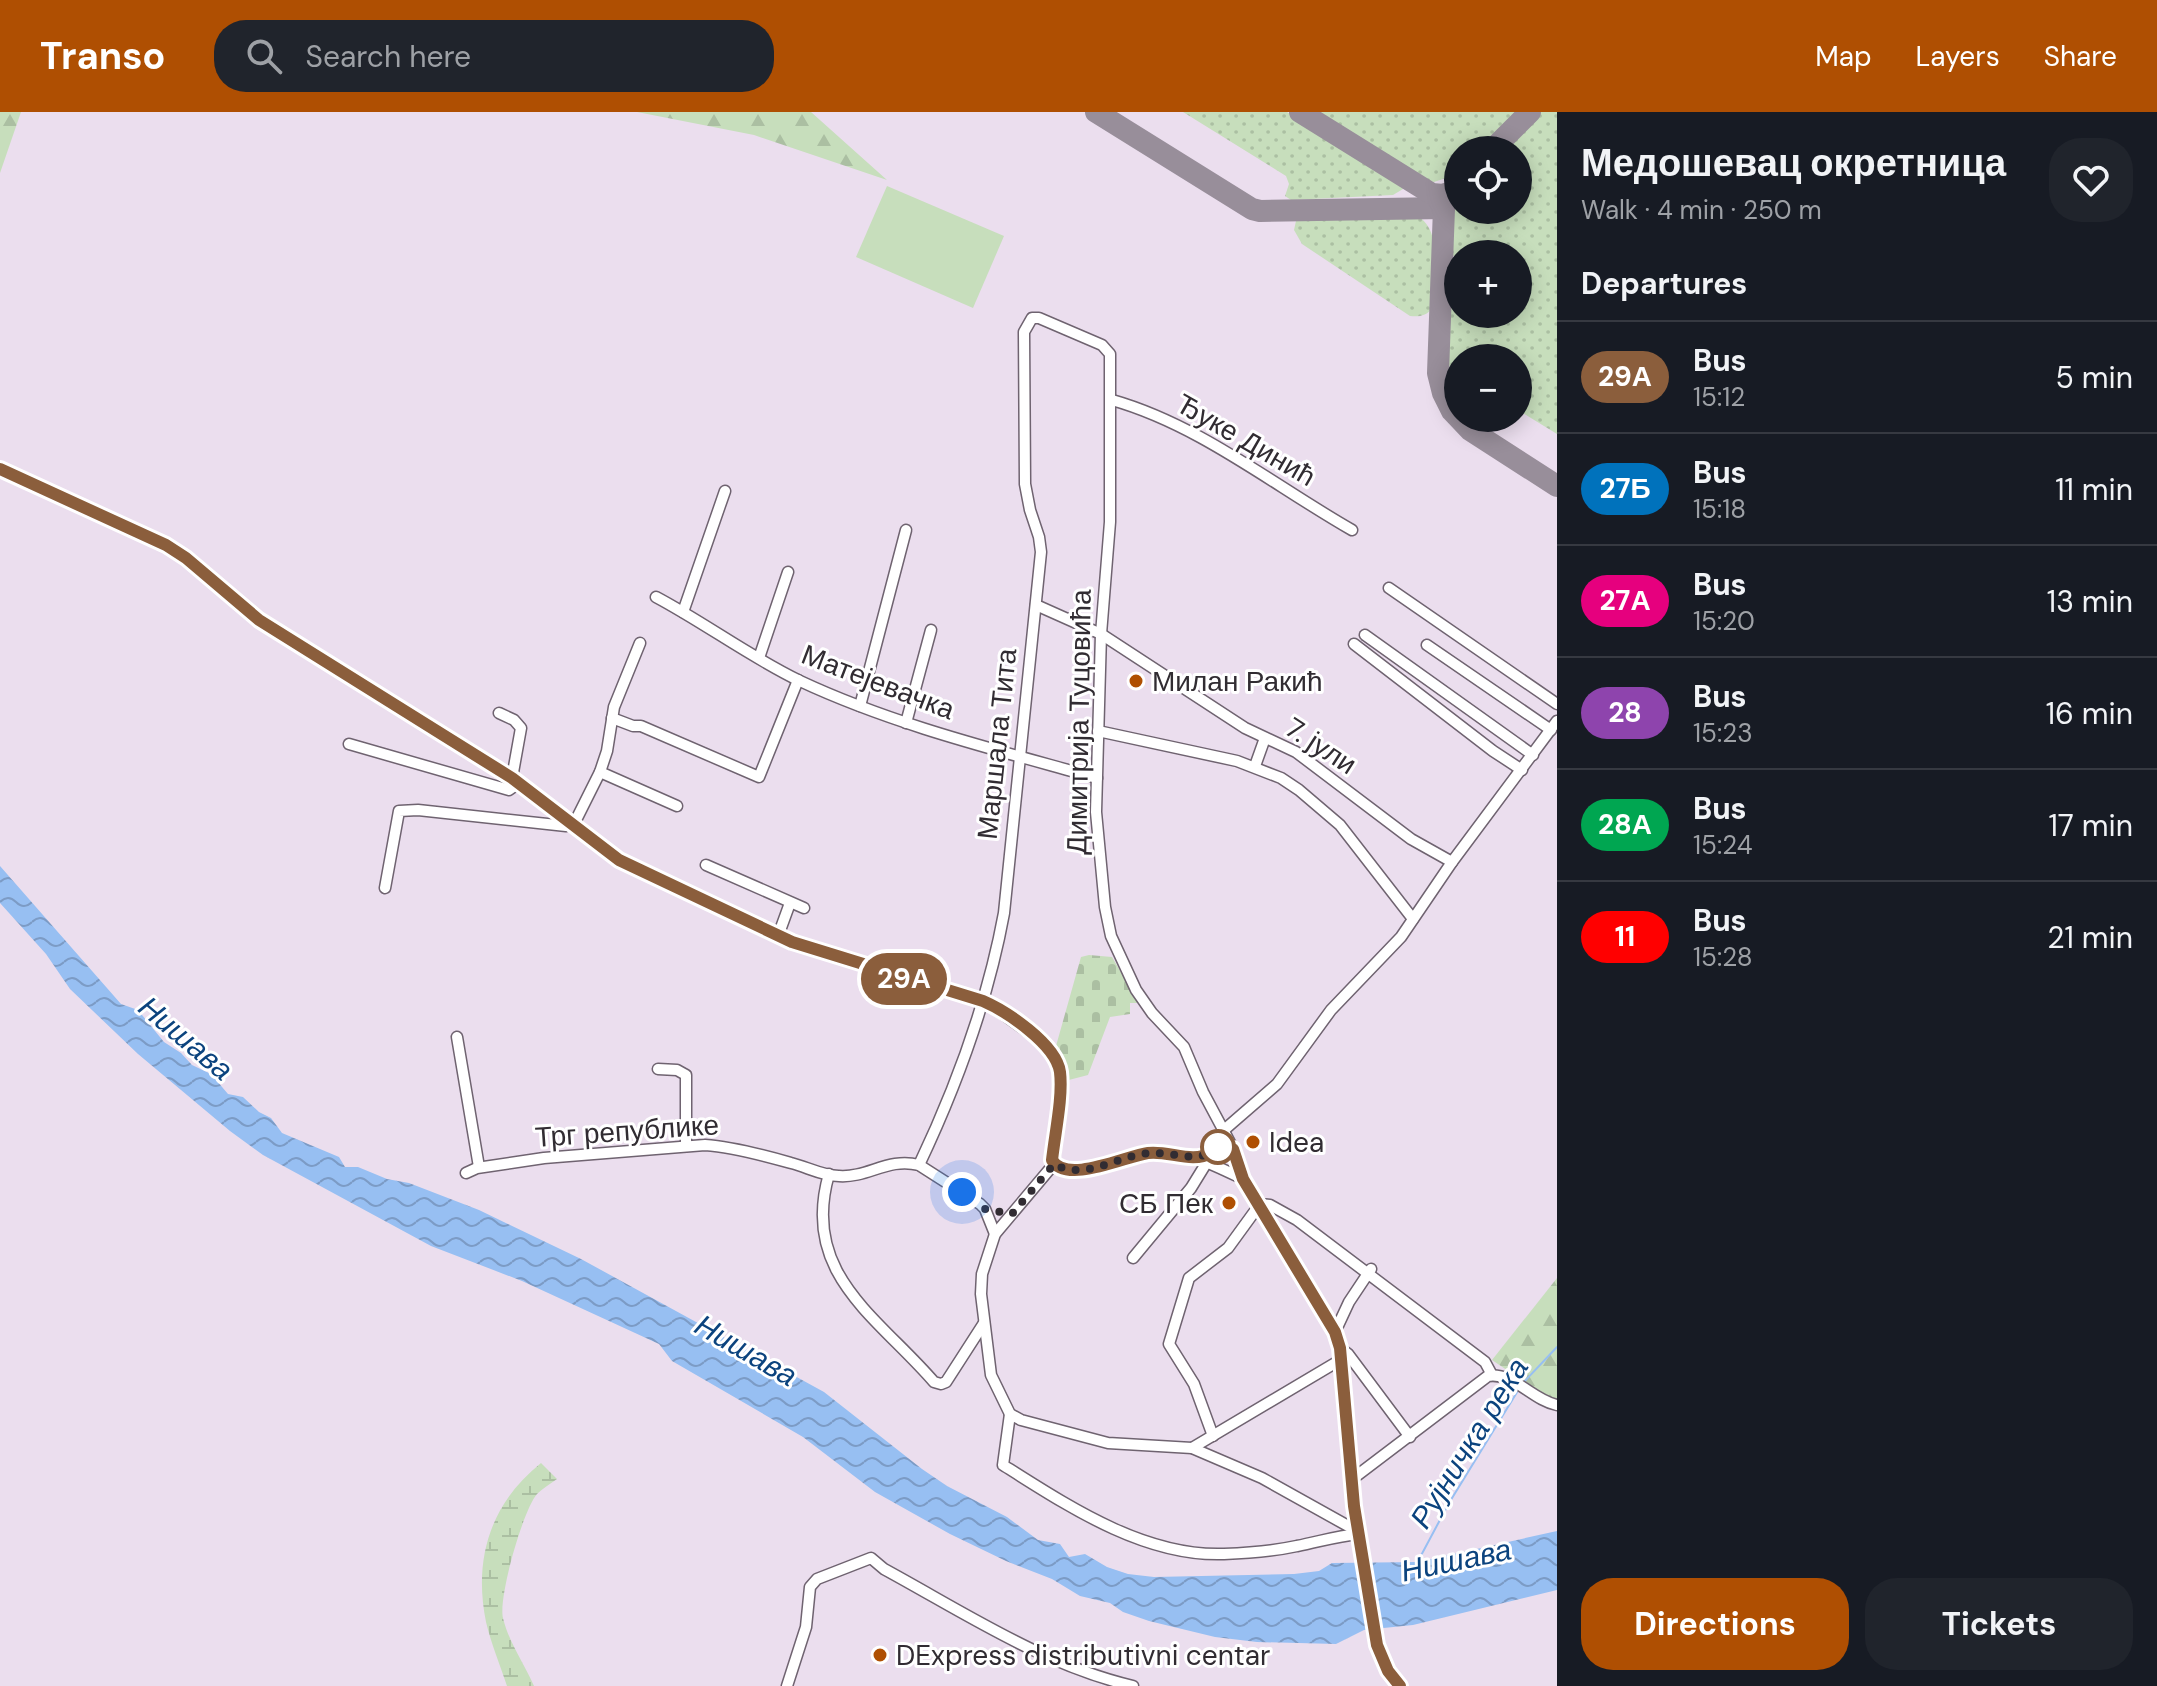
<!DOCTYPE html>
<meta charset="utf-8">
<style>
:root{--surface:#171b24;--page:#20242c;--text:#f1f3f6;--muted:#9ea1a6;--line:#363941;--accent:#af4f02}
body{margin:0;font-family:"DM Sans",sans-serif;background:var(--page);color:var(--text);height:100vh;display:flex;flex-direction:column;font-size:30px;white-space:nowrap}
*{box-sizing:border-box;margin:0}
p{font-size:26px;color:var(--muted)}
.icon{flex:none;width:44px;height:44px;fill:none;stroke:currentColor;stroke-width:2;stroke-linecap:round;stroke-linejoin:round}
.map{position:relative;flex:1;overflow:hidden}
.side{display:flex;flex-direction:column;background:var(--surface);width:600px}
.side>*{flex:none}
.badge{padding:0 16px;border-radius:26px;font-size:28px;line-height:52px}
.controls{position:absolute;left:1444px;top:24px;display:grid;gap:16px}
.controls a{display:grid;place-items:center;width:88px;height:88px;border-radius:50%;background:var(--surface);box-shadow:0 4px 20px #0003;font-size:40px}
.you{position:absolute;width:40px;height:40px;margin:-20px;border:6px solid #fff;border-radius:50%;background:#1a73e8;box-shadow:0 0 0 12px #1a73e833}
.map>.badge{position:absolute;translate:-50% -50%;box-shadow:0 0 0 4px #fff}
h2{padding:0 24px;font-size:30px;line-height:72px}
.round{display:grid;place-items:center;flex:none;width:84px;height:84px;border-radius:32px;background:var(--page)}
.head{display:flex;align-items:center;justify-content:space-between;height:136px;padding:0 24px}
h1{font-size:38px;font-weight:700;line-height:60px}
.action{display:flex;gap:16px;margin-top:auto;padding:16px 24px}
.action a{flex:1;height:92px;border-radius:32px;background:var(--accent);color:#fff;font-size:32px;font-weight:700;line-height:92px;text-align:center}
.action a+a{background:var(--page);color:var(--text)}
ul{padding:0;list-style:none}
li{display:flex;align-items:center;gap:24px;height:112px;padding:0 24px;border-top:2px solid var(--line)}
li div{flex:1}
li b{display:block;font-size:30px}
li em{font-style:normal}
li .badge{min-width:88px;font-weight:700;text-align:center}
header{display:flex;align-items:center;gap:48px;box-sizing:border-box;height:112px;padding:0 40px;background:var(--accent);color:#fff}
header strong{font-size:38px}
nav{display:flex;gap:44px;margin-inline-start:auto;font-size:28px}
.search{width:560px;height:72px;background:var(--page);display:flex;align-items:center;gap:20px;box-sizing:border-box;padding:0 28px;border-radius:32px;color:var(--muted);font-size:30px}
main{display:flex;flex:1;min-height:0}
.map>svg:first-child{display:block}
.grass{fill:url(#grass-dots)}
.forest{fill:url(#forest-firs)}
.wetland{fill:url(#wetland-marsh)}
.cemetery{fill:url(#cemetery-stones)}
.pitch{fill:#c7debc}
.water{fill:url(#water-waves)}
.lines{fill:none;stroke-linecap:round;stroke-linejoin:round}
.stream{stroke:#97bff2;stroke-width:2}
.taxiway{stroke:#988e9a;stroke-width:22}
.minor-casing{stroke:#6f6370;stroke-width:13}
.minor{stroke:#fff;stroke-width:10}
.line-casing{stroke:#fff;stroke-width:18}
.line{stroke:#8b5e3c;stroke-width:12}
.walk{stroke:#312c32;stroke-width:8;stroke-dasharray:0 14.4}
.poi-dot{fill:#af4f02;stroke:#fff;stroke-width:3}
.stop-dot{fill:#fff;stroke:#8b5e3c;stroke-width:4}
.labels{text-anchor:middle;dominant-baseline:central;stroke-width:6;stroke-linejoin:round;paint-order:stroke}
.street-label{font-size:28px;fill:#312c32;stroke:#fff}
.poi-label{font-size:28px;fill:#312c32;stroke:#fff;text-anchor:start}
.water-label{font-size:30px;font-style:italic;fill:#0b437e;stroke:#fff}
</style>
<header>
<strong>Transo</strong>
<div class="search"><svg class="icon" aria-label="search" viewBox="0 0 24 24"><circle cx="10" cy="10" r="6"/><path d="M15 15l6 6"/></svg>Search here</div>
<nav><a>Map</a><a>Layers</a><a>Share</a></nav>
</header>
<main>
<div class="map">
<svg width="1557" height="1574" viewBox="0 0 1557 1574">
<defs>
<pattern id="grass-dots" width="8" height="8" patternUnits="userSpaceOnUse" patternTransform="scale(2)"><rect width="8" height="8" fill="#c7debc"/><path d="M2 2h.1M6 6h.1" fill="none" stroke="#abbfa2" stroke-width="1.8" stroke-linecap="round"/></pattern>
<pattern id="forest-firs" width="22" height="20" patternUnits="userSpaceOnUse" patternTransform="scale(2)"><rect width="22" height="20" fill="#c7debc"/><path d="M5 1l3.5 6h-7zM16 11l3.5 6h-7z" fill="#abbfa2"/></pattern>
<pattern id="wetland-marsh" width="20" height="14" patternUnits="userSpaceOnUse" patternTransform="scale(2)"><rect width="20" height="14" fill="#c7debc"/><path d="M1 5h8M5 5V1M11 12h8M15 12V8" fill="none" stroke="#abbfa2"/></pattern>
<pattern id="cemetery-stones" width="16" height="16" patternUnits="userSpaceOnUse" patternTransform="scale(2)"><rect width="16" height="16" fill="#c7debc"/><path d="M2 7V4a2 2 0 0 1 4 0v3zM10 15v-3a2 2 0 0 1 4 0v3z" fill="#abbfa2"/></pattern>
<pattern id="water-waves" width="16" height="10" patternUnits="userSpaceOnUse" patternTransform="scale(2)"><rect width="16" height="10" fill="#97bff2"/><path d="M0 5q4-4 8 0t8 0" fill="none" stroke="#7c9bc5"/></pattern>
</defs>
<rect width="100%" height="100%" fill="#ebdeee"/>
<!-- grass -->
<g class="grass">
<path d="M1183,0H1287L1394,66L1403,77L1393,83L1291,88L1285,84L1289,72L1286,64Z"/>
<path d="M1314,0H1520L1483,38H1458V62L1434,70L1419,66Z"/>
<path d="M1541,0H1557V322L1518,298V246H1458V260L1449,254L1447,247L1448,194H1458V202H1518V142L1450,144L1451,106L1458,87V98H1518V38H1503Z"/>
<path d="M1408,99C1438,110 1435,137 1434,164C1434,173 1436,187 1432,196C1427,204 1419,205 1410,204L1302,132L1294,118L1296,109L1304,102Z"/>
</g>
<!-- forest -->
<g class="forest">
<path d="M0,0H21L0,61Z"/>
<path d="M637,0H811L887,68L754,23Z"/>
<path d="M1557,1166V1288L1544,1283L1492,1248Z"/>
</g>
<!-- wetland -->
<path class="wetland" d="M541,1351L557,1367C550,1372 542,1377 537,1382C523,1398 498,1486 503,1506C509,1531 524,1551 534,1574H507C500,1553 491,1531 486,1510C473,1446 491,1391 541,1351Z"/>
<!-- cemetery -->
<path class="cemetery" d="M1089,843L1112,845L1139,891H1130V902L1110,905L1088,963L1065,969L1056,934L1081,845Z"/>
<!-- pitch -->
<path class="pitch" d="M887,74L1004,124L973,196L856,145Z"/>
<!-- water -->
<path class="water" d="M0,754L121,892L138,898L164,930L181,941L192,953L211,962L228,982L243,985L259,1000L271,1006L282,1021L339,1045L345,1055H358L387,1067L409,1071L479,1098L581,1147L824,1280L922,1357L947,1374L1007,1405L1038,1428L1060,1432L1069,1445L1085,1442L1107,1455L1128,1462L1154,1465L1294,1462L1319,1459L1332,1451L1418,1450L1557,1419V1478L1413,1513L1364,1518L1336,1532L1257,1530L1215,1525L1149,1509L1123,1500L1110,1491L1080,1484L1052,1467L1006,1449L950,1422L875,1380L803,1325L672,1249L659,1232L522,1169L431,1134L263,1043L230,1019L138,942L70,877L46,842L0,791Z"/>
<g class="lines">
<!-- stream -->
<g class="stream">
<path d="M1522,1272L1557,1235"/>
<path d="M1417,1451L1449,1391L1519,1277"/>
</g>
<!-- taxiway -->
<g class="taxiway">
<path d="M1096,0L1252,97L1260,99L1444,96L1446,87L1452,80"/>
<path d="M1300,0L1432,82L1443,83L1451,80"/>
<path d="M1492,38L1530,0"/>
<path d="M1438,87L1444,96L1438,261L1443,281L1452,299L1470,318L1557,374"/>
</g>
<!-- minor casing -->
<g class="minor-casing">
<g id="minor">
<path d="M1112,288C1200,313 1273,373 1352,418"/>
<path d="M0,357L166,433L186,446L259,508L512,666L619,748L792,830L989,892L1042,930L1056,949L1060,961L1054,1052"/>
<path d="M1389,476L1557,592"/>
<path d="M656,485C705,511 750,545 800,569C894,613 997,638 1097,666"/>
<path d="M1036,493L1101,522L1245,616L1296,640L1411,727L1452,750"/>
<path d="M683,500L725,379"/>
<path d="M1365,523L1533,643"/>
<path d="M1354,532L1493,639L1522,658"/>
<path d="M1427,533L1551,618"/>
<path d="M759,546L788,460"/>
<path d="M860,594L906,418"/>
<path d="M499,601L514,608L521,616L512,666"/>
<path d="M612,606L633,614H641L759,665L798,568"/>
<path d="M906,611L931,518"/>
<path d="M1098,619L1237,649L1281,666L1299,678L1340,713L1413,807"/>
<path d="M349,632L509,678L519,671"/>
<path d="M1255,654L1265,626"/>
<path d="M600,660L677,694"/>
<path d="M574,712L600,660L607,639L614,595L640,531"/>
<path d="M706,753L804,796"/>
<path d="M385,776L399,699L418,698L566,714L574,712"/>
<path d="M778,824L790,791"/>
<path d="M457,925L479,1055"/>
<path d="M658,957L677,958L686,963V1034"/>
<path d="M1224,1018L1277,972L1331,898L1401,825L1452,750L1557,609"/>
<path d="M1196,1045C1210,1041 1219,1038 1225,1025"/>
<path d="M1054,1052L995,1122L982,1162L981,1182L991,1263L1010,1302L1021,1308L1108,1331L1192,1336L1262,1366L1357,1419"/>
<path d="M1054,1052C1084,1069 1119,1044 1150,1041C1184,1037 1214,1053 1243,1067"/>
<path d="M919,1053C957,973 988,888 1004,801L1041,440L1039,425L1030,398L1025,372L1024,220L1032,206H1039L1102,233L1110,242V410L1101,522L1096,700L1105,795L1111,824L1136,878L1152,901L1184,935L1203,980L1235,1040L1243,1067L1335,1220L1342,1247C1349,1322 1353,1397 1366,1472C1373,1508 1374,1546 1400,1574"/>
<path d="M466,1061L477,1056L544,1046L705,1033C733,1035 763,1043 791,1051C807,1055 823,1064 839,1064C868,1066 888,1045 919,1053L980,1092L985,1097L995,1122"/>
<path d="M829,1062C800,1162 878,1205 934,1270L941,1272L946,1270L984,1211"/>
<path d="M1133,1146L1191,1076L1207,1050"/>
<path d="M1335,1220L1349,1190L1371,1157"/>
<path d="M1340,1236L1348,1242L1410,1325"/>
<path d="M1010,1302L1003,1353C1068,1394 1144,1445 1224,1442C1248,1441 1274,1439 1297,1434C1318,1430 1337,1424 1358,1422"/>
<path d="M1213,1324L1194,1272L1169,1232L1189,1166L1228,1136L1260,1092L1270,1093L1297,1108L1485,1250L1492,1263"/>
<path d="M1192,1336L1342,1247"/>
<path d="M1351,1368L1488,1264C1514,1260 1532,1288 1557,1293"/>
<path d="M787,1574L806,1515L810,1475L817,1467L871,1446L884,1457C965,1501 1043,1553 1133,1574"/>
</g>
</g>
<!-- minor -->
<use href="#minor" class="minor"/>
</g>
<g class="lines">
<!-- line casing -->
<g class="line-casing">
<path id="line" d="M0,357L166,433L186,446L259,508L512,666L619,748L792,830L983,889C1006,899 1056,932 1060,960C1063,985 1055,1021 1052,1048C1066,1073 1126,1044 1148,1041C1168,1038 1192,1052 1211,1041C1215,1039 1217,1036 1221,1034L1233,1037L1243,1067L1335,1220L1340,1236L1354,1394L1377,1533L1388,1559L1400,1574"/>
</g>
<!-- line -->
<use href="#line" class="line"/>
<!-- walk -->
<path class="walk" d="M962,1080L985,1097L1012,1102L1054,1052C1085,1070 1120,1042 1152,1041C1175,1040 1199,1053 1218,1035"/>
</g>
<!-- markers -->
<g class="poi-dot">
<circle cx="1136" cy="569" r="8"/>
<circle cx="1253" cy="1030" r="8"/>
<circle cx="1229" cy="1091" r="8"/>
<circle cx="880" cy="1543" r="8"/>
</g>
<circle class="stop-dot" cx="1218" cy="1035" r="16"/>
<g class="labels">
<!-- street labels -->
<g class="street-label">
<text transform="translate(1246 328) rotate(30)">Ђуке Динић</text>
<text transform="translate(878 570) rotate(21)">Матејевачка</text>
<text transform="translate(1079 610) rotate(-89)">Димитрија Туцовића</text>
<text transform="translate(997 632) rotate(-84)">Маршала Тита</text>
<text transform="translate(1321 634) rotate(33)">7. јули</text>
<text transform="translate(627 1019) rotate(-4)">Трг републике</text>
</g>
<!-- poi labels -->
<g class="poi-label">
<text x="1152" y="569">Милан Ракић</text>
<text x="1269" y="1030">Idea</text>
<text x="1213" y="1091" text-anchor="end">СБ Пек</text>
<text x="896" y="1543">DExpress distributivni centar</text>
</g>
<!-- water labels -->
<g class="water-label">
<text transform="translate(186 926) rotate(40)">Нишава</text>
<text transform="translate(746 1238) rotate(30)">Нишава</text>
<text transform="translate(1469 1331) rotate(-58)">Рујничка река</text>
<text transform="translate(1456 1448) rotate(-12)">Нишава</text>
</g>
</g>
</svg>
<div class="controls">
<a><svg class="icon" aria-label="locate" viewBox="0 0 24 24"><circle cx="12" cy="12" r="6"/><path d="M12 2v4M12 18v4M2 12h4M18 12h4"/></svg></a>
<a>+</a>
<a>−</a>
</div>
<div class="you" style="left:962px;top:1080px"></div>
<b class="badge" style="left:904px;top:867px;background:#8b5e3c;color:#fff">29А</b>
</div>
<section class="side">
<div class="head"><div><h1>Медошевац окретница</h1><p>Walk · 4 min · 250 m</p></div><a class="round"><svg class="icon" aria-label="heart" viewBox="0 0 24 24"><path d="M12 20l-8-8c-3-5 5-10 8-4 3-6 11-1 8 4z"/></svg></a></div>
<h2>Departures</h2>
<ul>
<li><span class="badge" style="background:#8b5e3c;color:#fff">29А</span><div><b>Bus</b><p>15:12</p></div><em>5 min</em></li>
<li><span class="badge" style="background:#0072bc;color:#fff">27Б</span><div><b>Bus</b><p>15:18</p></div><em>11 min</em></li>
<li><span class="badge" style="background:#e6007e;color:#fff">27А</span><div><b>Bus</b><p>15:20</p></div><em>13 min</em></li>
<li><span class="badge" style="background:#8e44ad;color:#fff">28</span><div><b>Bus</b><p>15:23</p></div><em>16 min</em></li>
<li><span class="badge" style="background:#00a651;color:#fff">28А</span><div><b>Bus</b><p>15:24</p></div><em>17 min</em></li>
<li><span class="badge" style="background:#f00;color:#fff">11</span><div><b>Bus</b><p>15:28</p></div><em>21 min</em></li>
</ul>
<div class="action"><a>Directions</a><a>Tickets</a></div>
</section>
</main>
